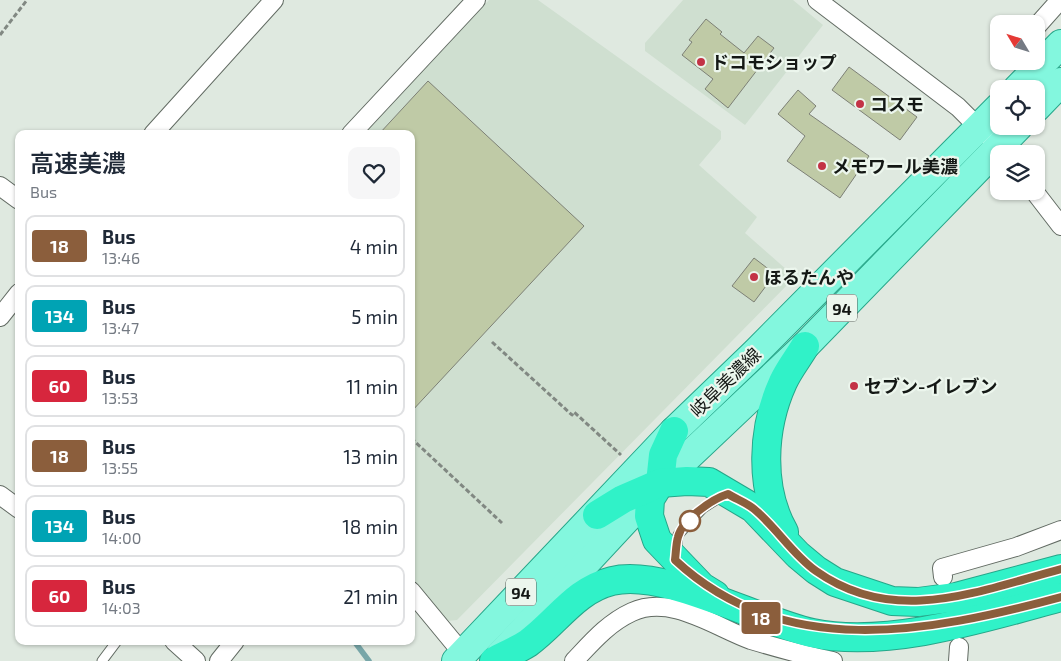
<!DOCTYPE html>
<meta charset="utf-8">
<style>
:root{--surface:#fff;--page:#f6f6f7;--text:#1f2937;--muted:#747a83;--line:#e0e1e3}
body{margin:0;font-family:"Exo 2","Noto Sans JP",sans-serif;background:var(--page);color:var(--text);height:100vh;display:flex;flex-direction:column;font-size:19px;white-space:nowrap}
*{box-sizing:border-box;margin:0}
p{font-size:16px;color:var(--muted)}
.icon{flex:none;width:28px;height:28px;fill:none;stroke:currentColor;stroke-width:2;stroke-linecap:round;stroke-linejoin:round}
.map{position:relative;flex:1;overflow:hidden}
.details{position:absolute;left:15px;top:130px;width:400px;height:515px;display:flex;flex-direction:column;background:var(--surface);border-radius:10px;box-shadow:0 1px 4px #0004}
.details>*{flex:none}
.badge{padding:0 10px;border-radius:4px;font-size:18px;line-height:32px}
.needle{width:32px;rotate:308deg}
.fabs{position:absolute;left:990px;top:15px;display:grid;gap:10px}
.fabs a{display:grid;place-items:center;width:55px;height:55px;border-radius:10px;background:var(--surface);box-shadow:0 1px 4px #0004;font-size:25px}
.map>.badge{position:absolute;translate:-50% -50%;box-shadow:0 0 0 2px #fff}
.round{display:grid;place-items:center;flex:none;width:52px;height:52px;border-radius:10px;background:var(--page)}
.head{display:flex;align-items:center;justify-content:space-between;height:85px;padding:0 15px}
h1{font-size:24px;font-weight:600;line-height:38px}
ul{padding:0;list-style:none}
li{display:flex;align-items:center;gap:15px;height:62px;margin:0 10px 8px;padding:0 5px;border:2px solid var(--line);border-radius:10px}
li div{flex:1}
li b{display:block;font-size:19px}
li em{font-style:normal}
li .badge{min-width:55px;font-weight:700;text-align:center}
.map>svg:first-child{display:block}
.built{fill:#cfdfd0}
.lines{fill:none;stroke-linecap:round;stroke-linejoin:round}
.stream{stroke:#77a6a8;stroke-width:5.5}
.building{fill:#bfcaa6;stroke:#7d8076}
.service-casing{stroke:#626b63;stroke-width:11}
.minor-casing{stroke:#626b63;stroke-width:20}
.primary-casing{stroke:#26a689;stroke-width:30}
.motorway-casing{stroke:#26a689;stroke-width:30}
.path{stroke:#818882;stroke-width:3;stroke-dasharray:5 2.5;stroke-linecap:butt}
.service{stroke:#fff;stroke-width:9}
.minor{stroke:#fff;stroke-width:18}
.primary{stroke:#83f7de;stroke-width:28}
.motorway{stroke:#30f2c8;stroke-width:28}
.line-casing{stroke:#fff;stroke-width:11}
.line{stroke:#8b5e3c;stroke-width:8}
.poi-dot{fill:#c33346;stroke:#ecf6ed;stroke-width:2}
.stop-dot{fill:#fff;stroke:#8b5e3c;stroke-width:2.5}
.labels{text-anchor:middle;dominant-baseline:central;stroke-width:4.5;stroke-linejoin:round;paint-order:stroke}
.shield{fill:#ecf6ed;stroke:#555b56;stroke-width:1}
.shield-label{font-size:16px;font-weight:bold;fill:#141815}
.poi-label{font-size:18px;font-weight:bold;fill:#141815;stroke:#ecf6ed;text-anchor:start}
.street-label{font-size:18px;fill:#141815;stroke:#ecf6ed}
</style>
<div class="map">
<svg width="1061" height="661" viewBox="0 0 1061 661">
<rect width="100%" height="100%" fill="#dfe9e0"/>
<!-- built -->
<g class="built">
<path d="M489,0H538L721,131V139L699,165L757,217L745,233L795,277L457,620L447,621L411,577V134H363Z"/>
<path d="M683,0H793L823,25L745,125L645,51V43Z"/>
</g>
<g class="lines">
<!-- stream -->
<path class="stream" d="M354,641L369,661"/>
</g>
<!-- building -->
<g class="building">
<path d="M706,19L722,32L720,34L744,53L758,36L774,48L728,108L705,89L713,79L682,55L692,42L689,40Z"/>
<path d="M849,67L917,117L900,140L832,90Z"/>
<path d="M428,81L584,226L411,412V134H379Z"/>
<path d="M798,90L816,106L809,114L869,156L840,198L787,161L805,136L778,114Z"/>
<path d="M754,258L775,274L754,302L732,286Z"/>
</g>
<g class="lines">
<!-- service casing -->
<g class="service-casing">
<g id="service">
<path d="M676,552L678,535L703,508L722,496"/>
<path d="M102,661L117,641"/>
</g>
</g>
<!-- minor casing -->
<g class="minor-casing">
<g id="minor">
<path d="M817,0L958,107L986,135"/>
<path d="M1036,27L1060,0"/>
<path d="M153,134L274,0"/>
<path d="M351,134L476,0"/>
<path d="M0,186L19,200"/>
<path d="M1034,191L1061,226"/>
<path d="M0,317L19,293"/>
<path d="M0,495L19,509"/>
<path d="M943,577L942,568L1016,547L1061,530"/>
<path d="M411,591L463,654"/>
<path d="M174,641L196,661"/>
<path d="M219,661L235,641"/>
<path d="M574,661C592,642 608,623 632,612C671,594 715,627 751,640C778,648 805,656 833,661"/>
<path d="M958,661L959,647"/>
</g>
</g>
<!-- primary casing -->
<g class="primary-casing">
<g id="primary">
<path d="M1017,89L1061,44"/>
<path d="M1036,108L1061,82"/>
<path d="M500,655L660,483L805,346L1019,126"/>
<path d="M456,661L674,431L756,352L999,107"/>
</g>
</g>
<!-- motorway casing -->
<g class="motorway-casing">
<g id="motorway">
<path d="M674,431L663,455L660,483L650,499L649,516L657,540L702,587L715,595"/>
<path d="M597,515L623,499L660,483L687,481L709,482L753,508L798,555L816,570L835,582L892,601L918,602L956,597L1061,569"/>
<path d="M784,532C759,488 762,428 783,382C789,369 798,358 805,346"/>
<path d="M494,661C505,655 517,650 528,643C557,622 575,590 612,581C664,568 757,621 812,633C888,649 987,617 1061,597"/>
</g>
</g>
<!-- path -->
<g class="path">
<path d="M0,35L27,0"/>
<path d="M492,342L572,415L574,412L621,455"/>
<path d="M411,438L502,523"/>
</g>
<!-- service -->
<use href="#service" class="service"/>
<!-- minor -->
<use href="#minor" class="minor"/>
<!-- primary -->
<use href="#primary" class="primary"/>
<!-- motorway -->
<use href="#motorway" class="motorway"/>
</g>
<g class="lines">
<!-- line casing -->
<g class="line-casing">
<path id="line" d="M1061,569C978,591 895,627 816,571C792,554 777,528 754,509C747,503 736,499 728,494C712,499 682,520 678,537C676,544 676,552 675,560C783,661 928,633 1061,597"/>
</g>
<!-- line -->
<use href="#line" class="line"/>
</g>
<!-- markers -->
<g class="poi-dot">
<circle cx="701" cy="62" r="5"/>
<circle cx="860" cy="104" r="5"/>
<circle cx="822" cy="166" r="5"/>
<circle cx="754" cy="277" r="5"/>
<circle cx="854" cy="386" r="5"/>
</g>
<circle class="stop-dot" cx="690" cy="521" r="10"/>
<g class="labels">
<!-- shield labels -->
<g class="shield">
<rect x="827" y="294.5" width="30" height="27" rx="4"/>
<rect x="506" y="578.5" width="30" height="27" rx="4"/>
</g>
<g class="shield-label">
<text x="842" y="308">94</text>
<text x="521" y="592">94</text>
</g>
<!-- poi labels -->
<g class="poi-label">
<text x="711" y="62">ドコモショップ</text>
<text x="870" y="104">コスモ</text>
<text x="832" y="166">メモワール美濃</text>
<text x="764" y="277">ほるたんや</text>
<text x="864" y="386">セブン-イレブン</text>
</g>
<!-- street labels -->
<g class="street-label">
<text transform="translate(725 382) rotate(-44)">岐阜美濃線</text>
</g>
</g>
</svg>
<div class="fabs">
<a><svg class="needle" viewBox="-14 -14 28 28"><path d="M0-13l5 13h-10z" fill="#e53935"/><path d="M0 13l5-13h-10z" fill="#747a83"/></svg></a>
<a><svg class="icon" aria-label="locate" viewBox="0 0 24 24"><circle cx="12" cy="12" r="6"/><path d="M12 2v4M12 18v4M2 12h4M18 12h4"/></svg></a>
<a><svg class="icon" aria-label="layers" viewBox="0 0 24 24"><path d="M12 4l9 5-9 5-9-5zM3 14l9 5 9-5"/></svg></a>
</div>
<b class="badge" style="left:761px;top:618px;background:#8b5e3c;color:#fff">18</b>
<section class="details">
<div class="head"><div><h1>高速美濃</h1><p>Bus</p></div><a class="round"><svg class="icon" aria-label="heart" viewBox="0 0 24 24"><path d="M12 20l-8-8c-3-5 5-10 8-4 3-6 11-1 8 4z"/></svg></a></div>
<ul>
<li><span class="badge" style="background:#8b5e3c;color:#fff">18</span><div><b>Bus</b><p>13:46</p></div><em>4 min</em></li>
<li><span class="badge" style="background:#00a3b4;color:#fff">134</span><div><b>Bus</b><p>13:47</p></div><em>5 min</em></li>
<li><span class="badge" style="background:#d7263d;color:#fff">60</span><div><b>Bus</b><p>13:53</p></div><em>11 min</em></li>
<li><span class="badge" style="background:#8b5e3c;color:#fff">18</span><div><b>Bus</b><p>13:55</p></div><em>13 min</em></li>
<li><span class="badge" style="background:#00a3b4;color:#fff">134</span><div><b>Bus</b><p>14:00</p></div><em>18 min</em></li>
<li><span class="badge" style="background:#d7263d;color:#fff">60</span><div><b>Bus</b><p>14:03</p></div><em>21 min</em></li>
</ul>
</section>
</div>
